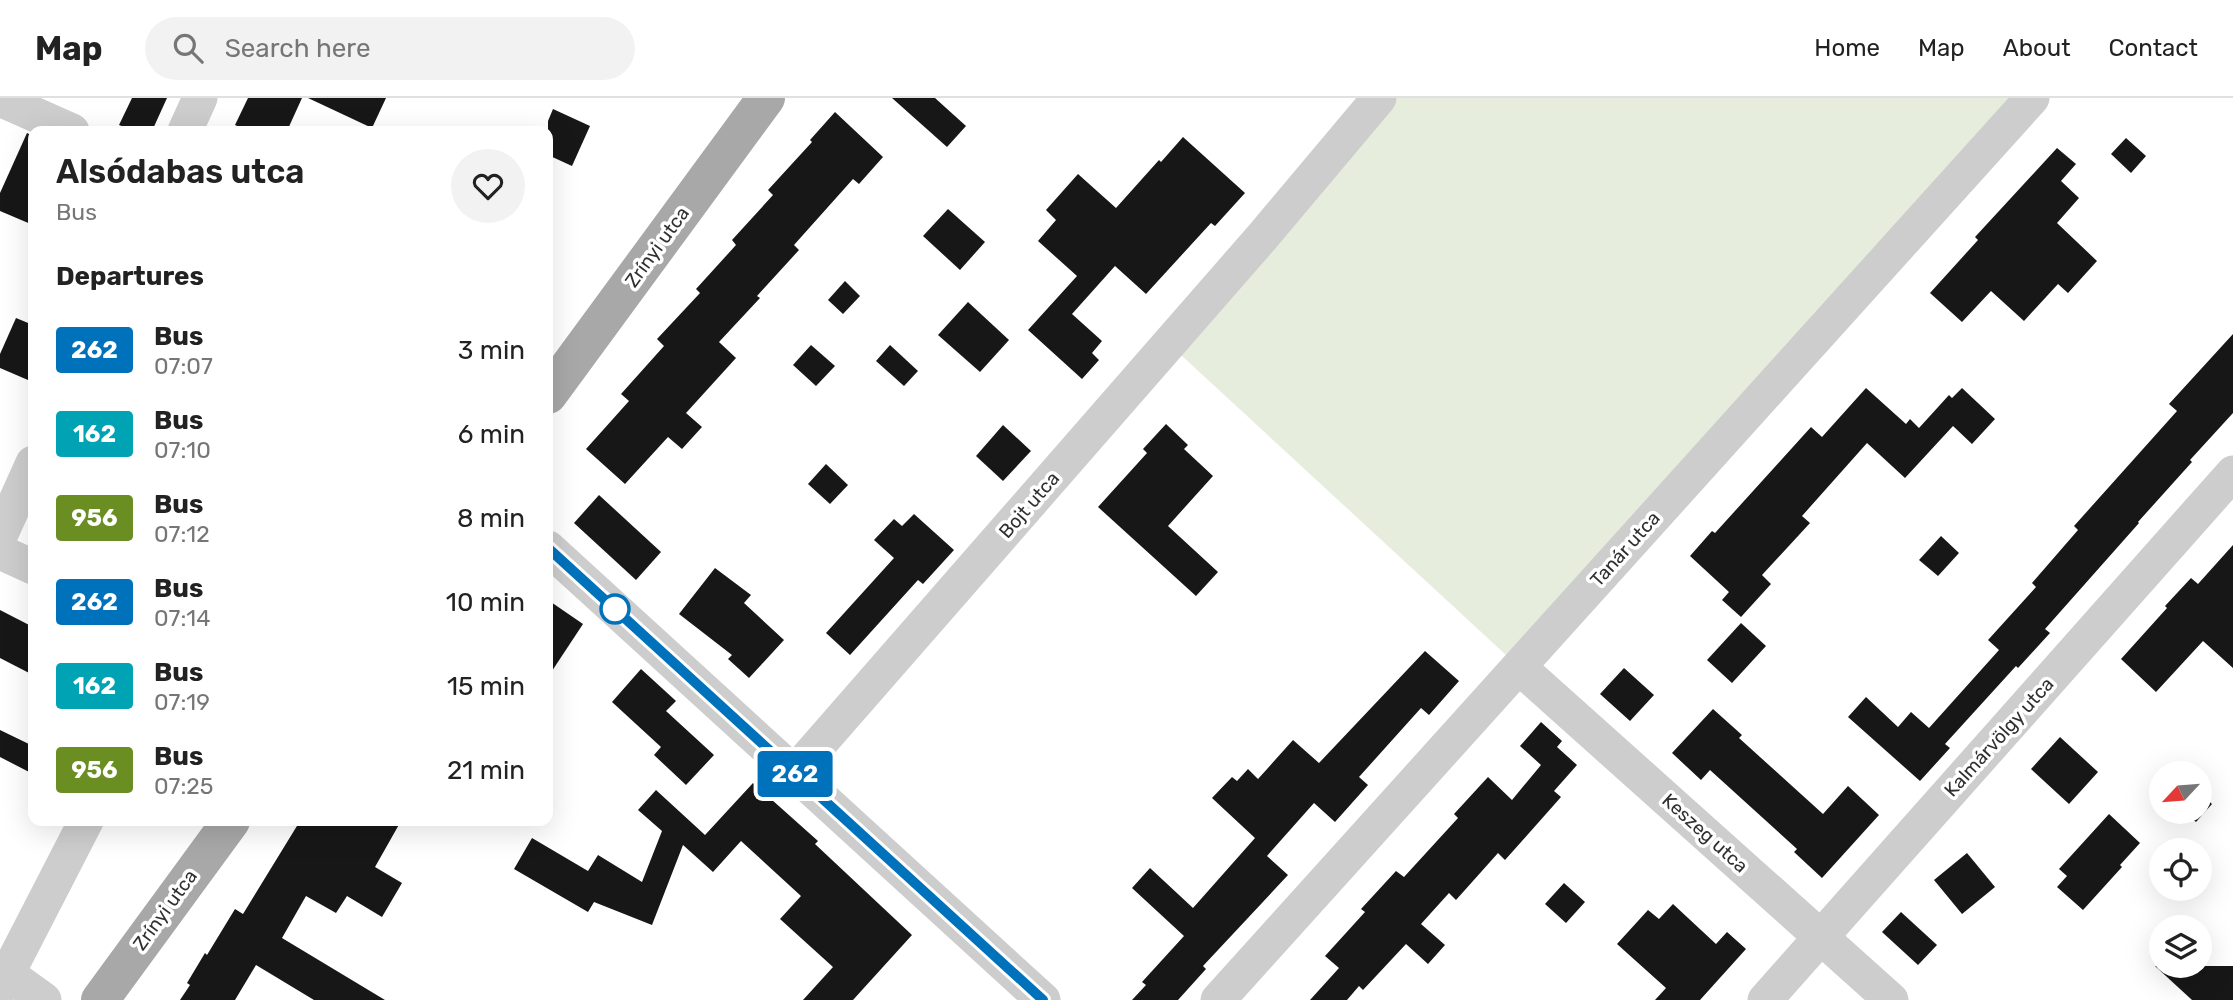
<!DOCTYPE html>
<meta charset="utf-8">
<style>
:root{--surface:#fff;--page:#f2f2f2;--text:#222;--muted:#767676;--line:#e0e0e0}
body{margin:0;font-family:Rubik,sans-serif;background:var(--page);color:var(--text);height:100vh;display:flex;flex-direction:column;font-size:26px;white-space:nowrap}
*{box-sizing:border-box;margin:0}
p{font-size:23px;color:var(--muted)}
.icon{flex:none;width:38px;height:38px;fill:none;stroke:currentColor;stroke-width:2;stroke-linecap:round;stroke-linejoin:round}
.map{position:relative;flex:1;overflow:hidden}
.side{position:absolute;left:28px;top:28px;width:525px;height:700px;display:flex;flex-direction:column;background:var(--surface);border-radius:14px;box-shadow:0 7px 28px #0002}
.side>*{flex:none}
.badge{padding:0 14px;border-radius:5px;font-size:24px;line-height:46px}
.needle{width:46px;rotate:244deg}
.tools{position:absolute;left:2149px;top:663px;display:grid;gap:14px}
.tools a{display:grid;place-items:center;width:63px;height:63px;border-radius:50%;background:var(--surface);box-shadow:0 7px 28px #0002;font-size:35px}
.map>.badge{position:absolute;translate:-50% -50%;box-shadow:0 0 0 4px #fff}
h2{padding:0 28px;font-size:26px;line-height:63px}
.round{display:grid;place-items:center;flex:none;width:74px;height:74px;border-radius:37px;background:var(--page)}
.summary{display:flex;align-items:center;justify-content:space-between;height:119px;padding:0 28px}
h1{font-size:33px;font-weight:600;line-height:52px}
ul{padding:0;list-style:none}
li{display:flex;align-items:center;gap:21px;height:84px;padding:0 28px}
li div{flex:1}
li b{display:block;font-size:26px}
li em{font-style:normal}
li .badge{min-width:77px;font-weight:700;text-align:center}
header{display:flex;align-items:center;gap:42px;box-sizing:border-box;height:98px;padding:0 35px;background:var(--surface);border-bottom:2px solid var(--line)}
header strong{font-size:33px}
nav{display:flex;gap:38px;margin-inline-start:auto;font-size:24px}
.search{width:490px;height:63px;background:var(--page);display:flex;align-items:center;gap:18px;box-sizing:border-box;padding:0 24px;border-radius:38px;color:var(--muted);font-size:26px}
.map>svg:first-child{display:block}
.green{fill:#e6eddd}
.building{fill:#171717}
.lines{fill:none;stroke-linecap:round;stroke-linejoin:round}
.minor{stroke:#cdcdcd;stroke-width:35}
.major{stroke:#a8a8a8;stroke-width:38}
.line-casing{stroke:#fff;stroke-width:16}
.line{stroke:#0072bc;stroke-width:10}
.stop-dot{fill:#fff;stroke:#0072bc;stroke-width:3.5}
.labels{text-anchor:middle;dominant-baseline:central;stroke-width:7;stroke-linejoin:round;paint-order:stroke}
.street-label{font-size:19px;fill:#303030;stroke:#fff}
</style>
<header>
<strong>Map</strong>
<div class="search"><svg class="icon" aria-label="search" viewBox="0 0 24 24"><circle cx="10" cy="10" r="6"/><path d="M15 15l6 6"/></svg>Search here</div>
<nav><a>Home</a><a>Map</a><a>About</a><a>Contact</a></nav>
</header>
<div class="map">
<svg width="2233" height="902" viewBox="0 0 2233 902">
<rect width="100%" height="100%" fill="#fff"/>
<!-- green -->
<path class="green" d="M1379,0H2032L1519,569L1169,246Z"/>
<!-- building -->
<g class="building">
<path d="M132,0H167L152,33H134L119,27Z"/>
<path d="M248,0H302L287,33H248L235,27Z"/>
<path d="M308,0H386L372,30Z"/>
<path d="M892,0H935L966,28L947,49Z"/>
<path d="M553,11L590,28L572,68L548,57V23Z"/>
<path d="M835,14L883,59L859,86L853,81L794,147L799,152L757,198L760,200L719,244L736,260L686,315L702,329L682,351L668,339L625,386L586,351L629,303L621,296L664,248L657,241L700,195L696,191L736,147L732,142L773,97L768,92L812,44L810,42Z"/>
<path d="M27,35L33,38V127L0,113V95Z"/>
<path d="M1183,39L1245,95L1215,128L1211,125L1146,196L1115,168L1072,216L1102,243L1092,255L1099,262L1082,281L1028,232L1077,178L1038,143L1056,122L1046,112L1078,76L1116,110L1159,62L1161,64Z"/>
<path d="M2126,40L2146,58L2131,75L2111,56Z"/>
<path d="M2057,50L2076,66L2061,83L2079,100L2057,125L2097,163L2068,195L2058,186L2024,223L1991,193L1962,224L1930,195L1978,142L1975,139Z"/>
<path d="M948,111L985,144L960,172L923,138Z"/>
<path d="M845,183L860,198L843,216L828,202Z"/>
<path d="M968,204L1009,242L980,274L938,237Z"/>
<path d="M16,220L33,227V269L28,282L0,270V256Z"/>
<path d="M2233,236V315L2190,362L2192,364L2138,424L2139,425L2045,531L2050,535L2018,570L2016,568L1945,646L1950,650L1920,683L1848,619L1866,599L1898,629L1911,614L1929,630L1999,552L1988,542L2036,489L2032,485L2078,432L2074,428L2177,313L2169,306Z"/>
<path d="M811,247L835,268L816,288L793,267Z"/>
<path d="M890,247L918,273L904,288L876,263Z"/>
<path d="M1866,290L1906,326L1910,321L1919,330L1949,297L1952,300L1962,290L1995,321L1972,346L1953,328L1905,380L1867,345L1802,418L1810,425L1762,477L1771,486L1741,519L1722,502L1729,494L1690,458L1712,433L1715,435L1811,329L1822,339Z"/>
<path d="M1166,326L1188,347L1184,351L1213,378L1168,428L1218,474L1196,498L1098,409L1147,355L1143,351Z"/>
<path d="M1003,327L1031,353L1003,383L976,358Z"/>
<path d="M826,366L848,387L830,406L808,386Z"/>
<path d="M599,397L661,454L636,482L574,425Z"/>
<path d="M914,416L954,452L923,486L918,482L850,557L826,535L894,460L874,442L894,421L902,428Z"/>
<path d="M1941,438L1959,455L1938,478L1919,462Z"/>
<path d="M2233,447V570L2203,543L2156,594L2121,561L2167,510L2165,508L2191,480L2198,486Z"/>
<path d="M715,470L751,497L744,505L784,542L749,580L728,561L732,557L679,516Z"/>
<path d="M548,502L583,526L548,579Z"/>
<path d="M0,512L33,529V577L0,560Z"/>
<path d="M1741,525L1766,548L1732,585L1707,562Z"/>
<path d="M1425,553L1459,583L1429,617L1421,610L1359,679L1368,687L1335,724L1314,705L1267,758L1288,777L1203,868L1206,871L1178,902H1132L1146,887L1142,884L1184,838L1132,790L1150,770L1193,810L1255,740L1212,700L1232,679L1237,683L1248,671L1258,681L1293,642L1319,665Z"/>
<path d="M1624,570L1654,597L1630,623L1600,596Z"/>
<path d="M641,571L676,603L666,613L714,657L686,687L654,657L661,649L612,604Z"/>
<path d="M1713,611L1742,637L1739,640L1823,716L1848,688L1879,717L1822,780L1794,754L1797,751L1710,672L1701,682L1672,655Z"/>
<path d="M1541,624L1562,643L1557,649L1577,667L1554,693L1561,699L1505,762L1498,755L1456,802L1449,795L1421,826L1445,847L1428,866L1406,846L1363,892L1359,888L1347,902H1310L1339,870L1325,858L1365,814L1361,811L1396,773L1404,779L1458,720L1454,716L1488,679L1512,702L1541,667L1520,648Z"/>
<path d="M0,632L33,648V676L0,659Z"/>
<path d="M2060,639L2098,674L2069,706L2031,671Z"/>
<path d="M753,685L818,743L815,746L912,837L853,902H803L833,869L780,821L801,798L741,743L713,774L683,747L652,827L594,804L588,814L514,771L532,740L588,773L598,757L642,784L662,733L638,712L656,692L705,737Z"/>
<path d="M2200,695L2212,706L2196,724L2185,714H2200Z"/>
<path d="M2109,716L2140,745L2120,767L2122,769L2083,812L2057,789L2067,778L2059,771Z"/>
<path d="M300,723H401L375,769L402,785L382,819L347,798L336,815L306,798L282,840L385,902H314L256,867L235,902H180L190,887L187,885L205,855L207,857L235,811L243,816Z"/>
<path d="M1967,755L1995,789L1962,816L1934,782Z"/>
<path d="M1564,785L1585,804L1566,825L1545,806Z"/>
<path d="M1673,806L1716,846L1727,834L1746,851L1700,902H1655L1666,890L1617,846L1648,812L1659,821Z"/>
<path d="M1901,814L1937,847L1918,867L1882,834Z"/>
<path d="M2155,868H2233V902H2192Z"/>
</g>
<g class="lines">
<!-- minor -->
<g class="minor">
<path d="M0,1L72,33"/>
<path d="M185,33L200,0"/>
<path d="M0,438L33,365"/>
<path d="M548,450L1043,902"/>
<path d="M0,454L33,469"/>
<path d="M1519,569L1891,902"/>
<path d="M794,675L1263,138L1379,0"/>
<path d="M8,876L44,902"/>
<path d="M0,890L86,723"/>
<path d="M1218,902L2032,0"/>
<path d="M1765,902L2233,375"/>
</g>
<!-- major -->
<g class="major">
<path d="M548,297L766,0"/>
<path d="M100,902L231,723"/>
</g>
</g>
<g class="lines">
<!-- line casing -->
<g class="line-casing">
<path id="line" d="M548,450L1043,902"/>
</g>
<!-- line -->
<use href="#line" class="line"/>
</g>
<!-- markers -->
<circle class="stop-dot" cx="615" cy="511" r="14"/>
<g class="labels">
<!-- street labels -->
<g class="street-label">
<text transform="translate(657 149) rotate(-54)">Zrínyi utca</text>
<text transform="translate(1029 407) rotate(-49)">Bojt utca</text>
<text transform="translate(1625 451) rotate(-48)">Tanár utca</text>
<text transform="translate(1999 639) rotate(-48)">Kalmárvölgy utca</text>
<text transform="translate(1705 735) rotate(42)">Keszeg utca</text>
<text transform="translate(165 812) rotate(-54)">Zrínyi utca</text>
</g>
</g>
</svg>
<div class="tools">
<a><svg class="needle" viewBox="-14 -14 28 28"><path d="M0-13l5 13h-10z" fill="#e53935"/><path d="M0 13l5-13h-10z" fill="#767676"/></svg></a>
<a><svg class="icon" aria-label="locate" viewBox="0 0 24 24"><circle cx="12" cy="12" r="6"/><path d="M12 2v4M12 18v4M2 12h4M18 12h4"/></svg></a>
<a><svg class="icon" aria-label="layers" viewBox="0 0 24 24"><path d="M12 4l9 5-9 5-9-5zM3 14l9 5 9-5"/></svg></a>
</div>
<b class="badge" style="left:795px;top:676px;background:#0072bc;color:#fff">262</b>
<section class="side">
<div class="summary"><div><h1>Alsódabas utca</h1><p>Bus</p></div><a class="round"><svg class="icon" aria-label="heart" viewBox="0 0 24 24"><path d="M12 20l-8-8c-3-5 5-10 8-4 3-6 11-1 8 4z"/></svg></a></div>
<h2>Departures</h2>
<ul>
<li><span class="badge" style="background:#0072bc;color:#fff">262</span><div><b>Bus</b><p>07:07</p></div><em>3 min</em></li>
<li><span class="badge" style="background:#00a3b4;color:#fff">162</span><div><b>Bus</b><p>07:10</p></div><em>6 min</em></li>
<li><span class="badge" style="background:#6b8e23;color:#fff">956</span><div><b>Bus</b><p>07:12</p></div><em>8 min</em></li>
<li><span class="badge" style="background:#0072bc;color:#fff">262</span><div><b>Bus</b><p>07:14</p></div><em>10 min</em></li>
<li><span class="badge" style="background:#00a3b4;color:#fff">162</span><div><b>Bus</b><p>07:19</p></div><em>15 min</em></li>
<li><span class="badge" style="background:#6b8e23;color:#fff">956</span><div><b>Bus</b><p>07:25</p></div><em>21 min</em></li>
</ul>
</section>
</div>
